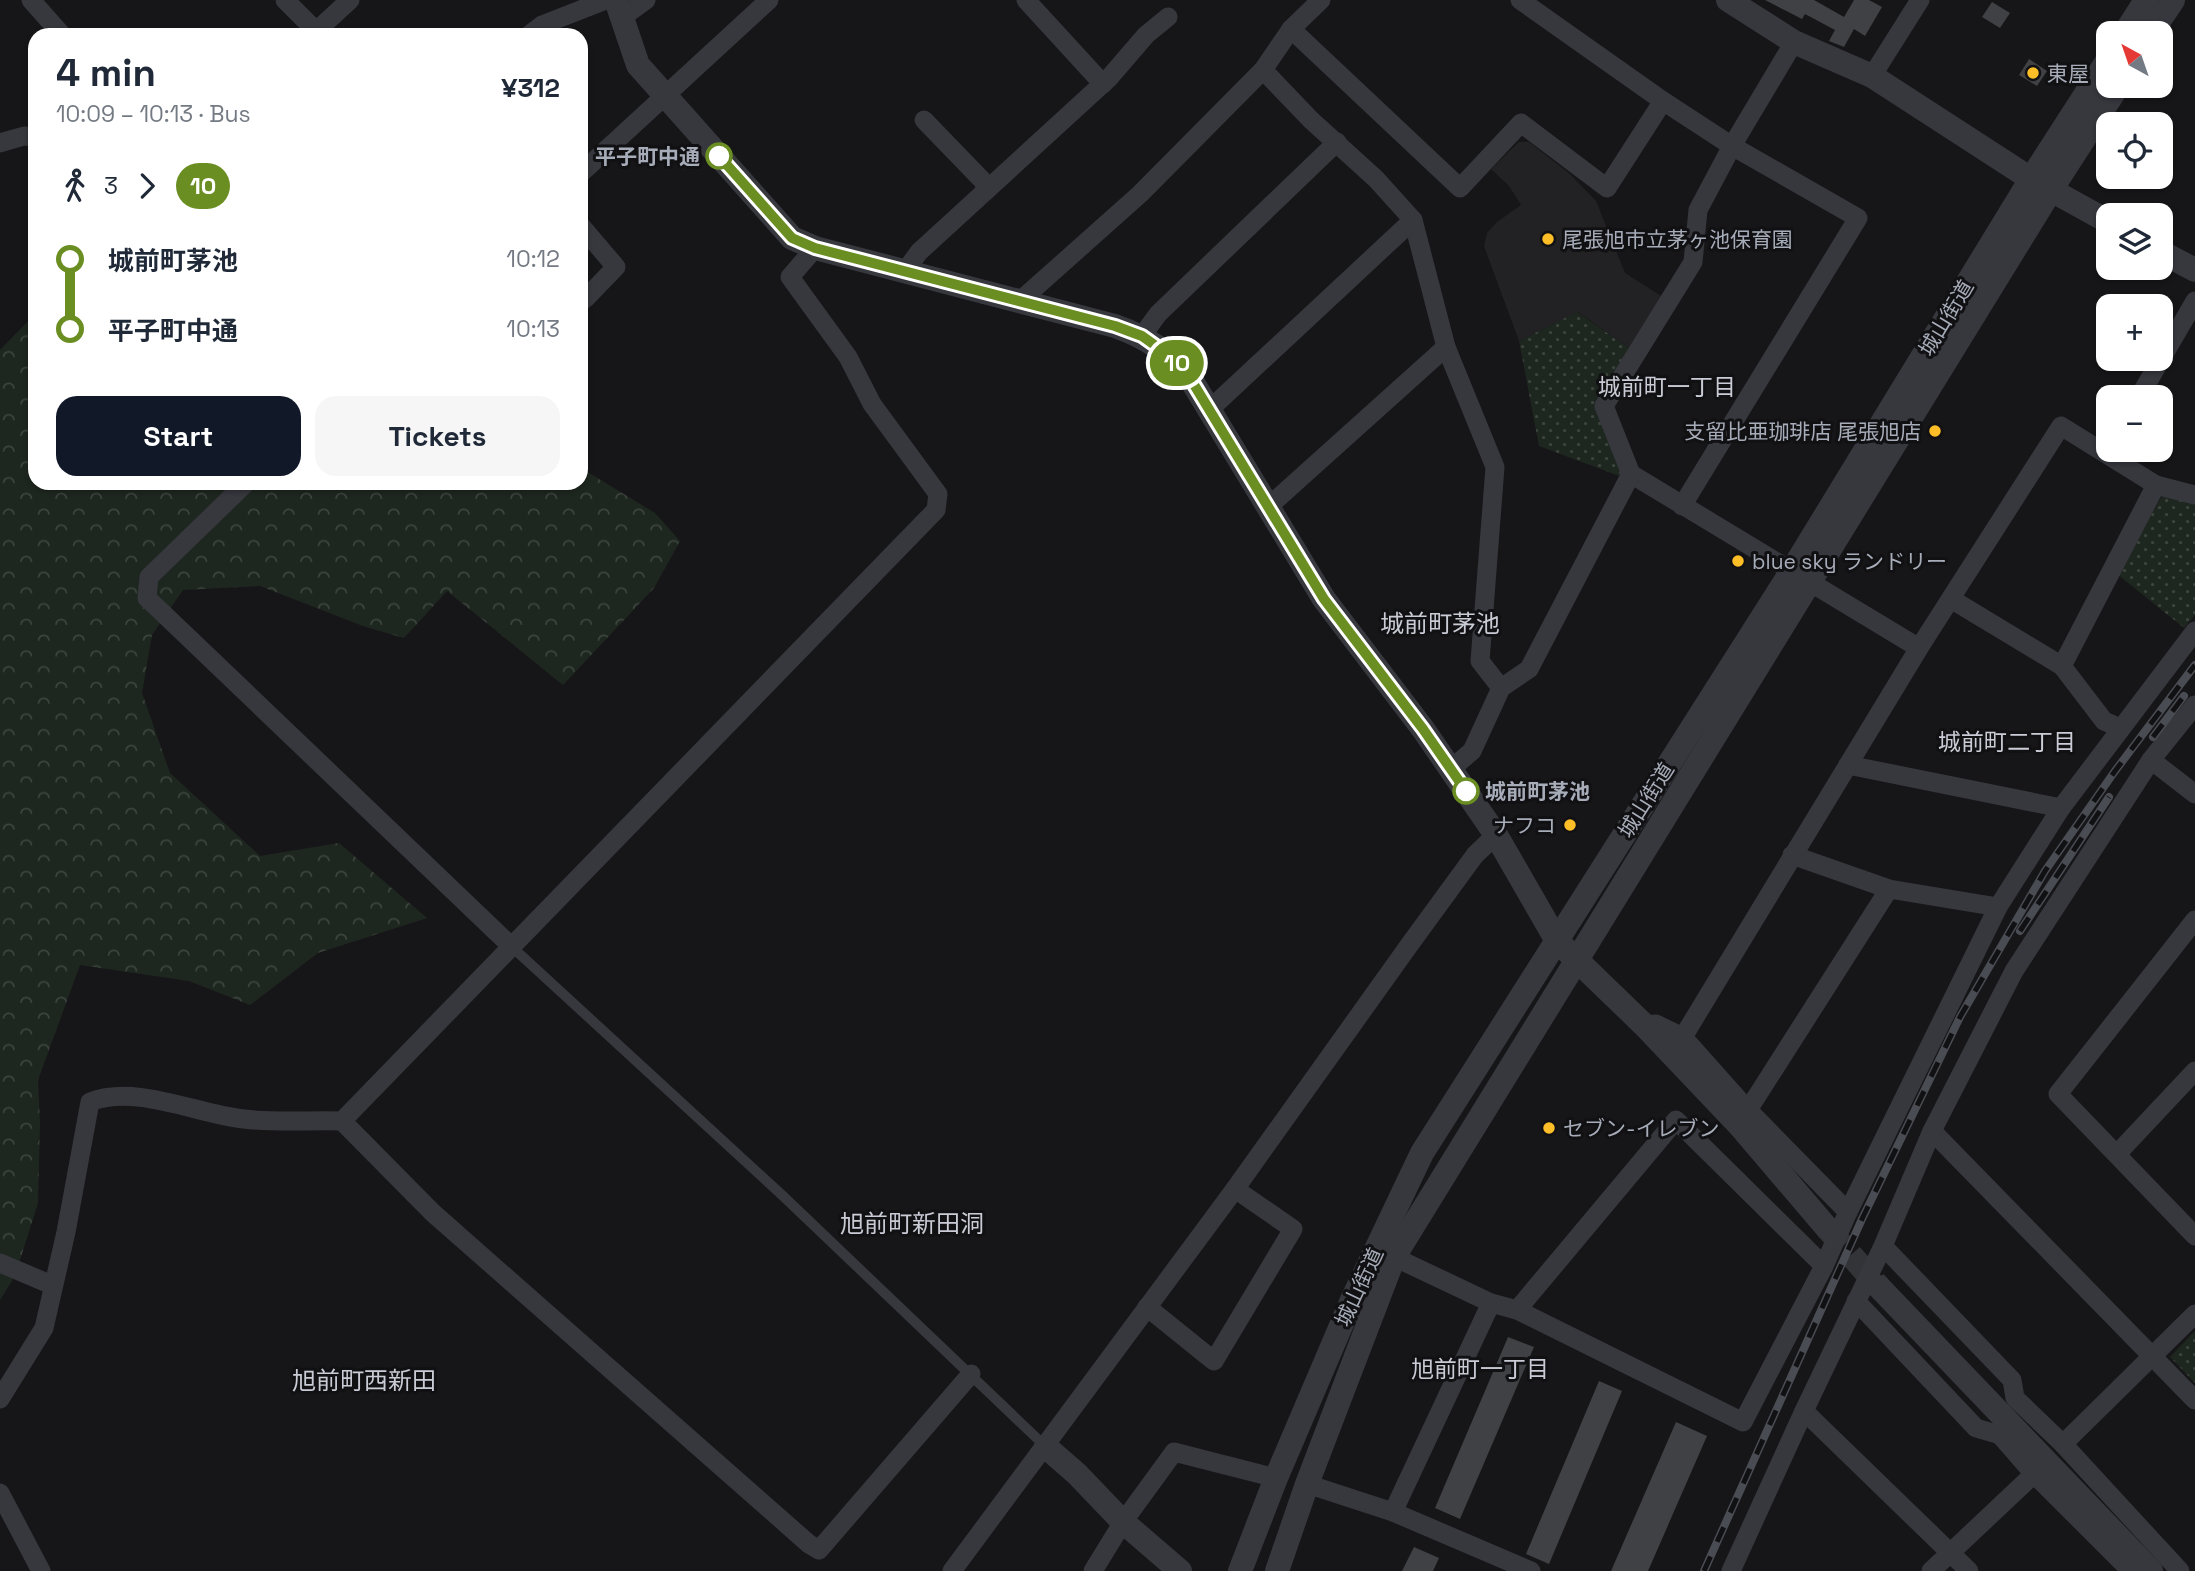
<!DOCTYPE html>
<meta charset="utf-8">
<style>
:root{--surface:#fff;--page:#f6f6f7;--text:#1f2937;--muted:#747a83;--accent:#111827}
body{margin:0;font-family:"Space Grotesk","Noto Sans JP",sans-serif;background:var(--page);color:var(--text);height:100vh;display:flex;flex-direction:column;font-size:26px;white-space:nowrap}
*{box-sizing:border-box;margin:0}
p{font-size:23px;color:var(--muted)}
.icon{flex:none;width:38px;height:38px;fill:none;stroke:currentColor;stroke-width:2;stroke-linecap:round;stroke-linejoin:round}
.map{position:relative;flex:1;overflow:hidden}
.side{position:absolute;left:28px;top:28px;width:560px;height:462px;display:flex;flex-direction:column;background:var(--surface);border-radius:21px;box-shadow:0 2px 5px #0004}
.side>*{flex:none}
.badge{padding:0 14px;border-radius:23px;font-size:24px;line-height:46px}
.needle{width:46px;rotate:320deg}
.buttons{position:absolute;left:2096px;top:21px;display:grid;gap:14px}
.buttons a{display:grid;place-items:center;width:77px;height:77px;border-radius:14px;background:var(--surface);box-shadow:0 2px 5px #0004;font-size:35px}
.map>.badge{position:absolute;translate:-50% -50%;box-shadow:0 0 0 4px #fff}
.legs{display:flex;align-items:center;gap:10px;height:77px;padding:0 28px;font-size:23px}
.legs p{margin-inline-start:auto}
.headline{display:flex;align-items:center;justify-content:space-between;height:119px;padding:0 28px}
h1{font-size:38px;font-weight:800;line-height:52px}
.cta{display:flex;gap:14px;margin-top:auto;padding:14px 28px}
.cta a{flex:1;height:80px;border-radius:21px;background:var(--accent);color:#fff;font-size:28px;font-weight:800;line-height:80px;text-align:center}
.cta a+a{background:var(--page);color:var(--text)}
ul{padding:0 28px;list-style:none}
li{display:flex;align-items:center;gap:24px;height:70px;font-size:26px}
li i{display:grid;place-items:center;width:10px;height:100%;margin:0 9px;background:currentColor}
li i::after{content:'';width:18px;height:18px;margin:-9px;border:5px solid;border-radius:50%;background:var(--surface)}
li p{margin-inline-start:auto}
li:first-child i{background:linear-gradient(#0000 50%,currentColor 0)}
li:last-child i{background:linear-gradient(currentColor 50%,#0000 0)}
.map>svg:first-child{display:block}
.built{fill:#222225}
.forest{fill:url(#forest-crowns)}
.park{fill:url(#park-dots)}
.building{fill:#404145}
.lines{fill:none;stroke-linecap:round;stroke-linejoin:round}
.tertiary-tunnel{stroke:#333438;stroke-width:24;stroke-dasharray:24 12;stroke-linecap:butt}
.service{stroke:#37383e;stroke-width:10}
.minor{stroke:#37383e;stroke-width:19}
.tertiary{stroke:#37383e;stroke-width:24}
.rail-casing{stroke:#4a4c53;stroke-width:8}
.rail{stroke:#111113;stroke-width:5;stroke-dasharray:16;stroke-linecap:butt}
.line-1-casing{stroke:#fff;stroke-width:16}
.line-1{stroke:#6b8e23;stroke-width:10}
.poi-dot{fill:#febe28;stroke:#111113;stroke-width:2.5}
.stop-1-dot{fill:#fff;stroke:#6b8e23;stroke-width:3.5}
.labels{text-anchor:middle;dominant-baseline:central;stroke-width:6;stroke-linejoin:round;paint-order:stroke}
.poi-label{font-size:21px;fill:#a7acb9;stroke:#111113;text-anchor:start}
.stop-label{font-size:21px;font-weight:bold;fill:#a7acb9;stroke:#111113;text-anchor:end}
.street-label{font-size:21px;fill:#a7acb9;stroke:#111113}
.neighbourhood-label{font-size:23px;fill:#c9cbd5;stroke:#111113}
.quarter-label{font-size:24px;fill:#c9cbd5;stroke:#111113}
</style>
<div class="map">
<svg width="2195" height="1571" viewBox="0 0 2195 1571">
<defs>
<pattern id="forest-crowns" width="20" height="18" patternUnits="userSpaceOnUse" patternTransform="scale(1.75)"><rect width="20" height="18" fill="#1e271f"/><path d="M2 6a3 3 0 1 1 6 0M12 15a3 3 0 1 1 6 0" fill="none" stroke="#3c443d"/></pattern>
<pattern id="park-dots" width="8" height="8" patternUnits="userSpaceOnUse" patternTransform="scale(1.75)"><rect width="8" height="8" fill="#1e271f"/><path d="M2 2h.1M6 6h.1" fill="none" stroke="#3c443d" stroke-width="1.8" stroke-linecap="round"/></pattern>
</defs>
<rect width="100%" height="100%" fill="#161618"/>
<!-- built -->
<path class="built" d="M1519,142H1529L1570,174L1596,201L1625,273L1666,299L1632,350L1578,312L1519,341L1484,246L1487,233L1497,222L1521,205L1509,186L1491,169Z"/>
<!-- forest -->
<path class="forest" d="M35,314V483H581V468L655,513L680,541L654,588L563,685L447,591L404,638L363,626L260,586L183,590L152,635L142,693L170,773L260,856L339,843L427,918L318,953L250,1005L189,981L80,965L38,1080L40,1123L38,1203L15,1276L0,1300V350Z"/>
<!-- park -->
<g class="park">
<path d="M1577,312L1632,350L1598,409L1622,477L1539,446L1519,341Z"/>
<path d="M2163,494L2195,504V615L2184,628L2117,574Z"/>
<path d="M2195,1331V1383L2170,1357Z"/>
</g>
<!-- building -->
<g class="building">
<path d="M1765,0H1814L1844,17L1854,0H1869L1882,7L1865,36L1854,29L1844,47L1829,41L1835,30L1805,14L1802,19Z"/>
<path d="M1992,2L2010,13L2000,28L1982,17Z"/>
<path d="M2029,59L2047,71L2037,86L2019,75Z"/>
<path d="M1508,1337L1534,1347L1460,1519L1435,1508Z"/>
<path d="M1599,1381L1622,1391L1549,1564L1526,1554Z"/>
<path d="M1676,1422L1707,1436L1648,1571H1611Z"/>
<path d="M1414,1547L1439,1558L1433,1571H1402Z"/>
</g>
<g class="lines">
<!-- tertiary-tunnel -->
<path class="tertiary-tunnel" d="M1827,1228L1879,1287"/>
<!-- service -->
<path class="service" d="M512,947L782,1195L1045,1446"/>
<!-- minor -->
<g class="minor">
<path d="M31,0L62,35"/>
<path d="M285,0L316,31"/>
<path d="M1026,0L1103,84"/>
<path d="M1520,0L1663,101L1732,146L1858,218L1682,506"/>
<path d="M621,18L646,0"/>
<path d="M1291,29L1460,188L1521,123L1607,188L1663,101"/>
<path d="M312,35L350,0"/>
<path d="M529,35L542,25L606,0"/>
<path d="M1794,42L1732,146L1698,210L1693,262L1604,406L1631,474L1919,648"/>
<path d="M1263,70L1311,120L1376,179L1413,220L1446,347L1495,467L1480,661L1501,688"/>
<path d="M1872,76L1920,0"/>
<path d="M924,120L982,180L988,189"/>
<path d="M0,143L24,136L35,137"/>
<path d="M581,173L769,0"/>
<path d="M581,226L616,267L585,299L581,295"/>
<path d="M908,272L911,263L919,252L1109,78L1146,35L1168,17"/>
<path d="M1020,301L1140,194L1263,70L1291,29L1321,0"/>
<path d="M1142,336L1158,314L1337,142"/>
<path d="M2139,397L2195,301"/>
<path d="M1209,410L1413,220"/>
<path d="M246,483L149,577L147,598L512,947"/>
<path d="M1268,507L1446,347"/>
<path d="M1951,599L2062,666L2104,721L2120,728"/>
<path d="M2062,666L2156,485"/>
<path d="M2151,760L2195,794"/>
<path d="M1848,765L2061,808"/>
<path d="M1451,769L1472,751L1501,688L1529,669L1631,474"/>
<path d="M1792,855L1889,889L1998,907"/>
<path d="M2195,920L2058,1094L2195,1236"/>
<path d="M1644,1025L1656,1024L1683,1037L1748,1110L1848,1212"/>
<path d="M1683,1037L1919,648L2061,426L2156,485L2195,495"/>
<path d="M1748,1110L1889,889"/>
<path d="M342,1121L433,1213L809,1544L819,1550L971,1374"/>
<path d="M1932,1131L2195,1400"/>
<path d="M2117,1154L2195,1071"/>
<path d="M1883,1246L2012,1380L2015,1398L2063,1444L2180,1571"/>
<path d="M1394,1257L1491,1303L1517,1310L1743,1422L1824,1266L1848,1212L1998,907L2061,808L2195,631"/>
<path d="M0,1263L52,1285"/>
<path d="M1856,1301L1976,1428L2000,1435L2034,1474L2131,1571"/>
<path d="M1147,1307L1214,1361L1293,1229L1235,1189"/>
<path d="M1517,1310L1676,1120L1824,1266"/>
<path d="M0,1399L44,1328L66,1232L90,1102C137,1084 196,1114 244,1119C276,1123 310,1120 342,1121L936,510L938,494L872,404L848,357L790,277L815,248"/>
<path d="M1804,1411L1969,1571"/>
<path d="M2063,1444L2195,1314"/>
<path d="M1307,1484L1393,1512L1531,1571"/>
<path d="M0,1493L41,1571"/>
<path d="M1393,1512L1491,1303"/>
<path d="M952,1571L1235,1189L1410,944L1475,855L1496,835"/>
<path d="M1093,1571L1123,1522L1174,1452L1276,1478"/>
<path d="M1731,1571L1804,1411L1883,1246L1932,1131L2014,971L2151,760L2195,705"/>
<path d="M1931,1571L2034,1474"/>
</g>
<!-- tertiary -->
<g class="tertiary">
<path d="M616,0L638,65L792,238L815,248L1115,326C1151,339 1164,350 1190,378L1324,599L1423,729L1496,835L1557,941L1644,1025L1740,1126L1827,1228"/>
<path d="M1728,0L1794,42L1872,76L2031,179L2109,222"/>
<path d="M2125,33L2146,0"/>
<path d="M2151,33L2173,0"/>
<path d="M2161,252L2195,270"/>
<path d="M1879,1287L2151,1571"/>
<path d="M1046,1447L1077,1474L1123,1522L1180,1571"/>
<path d="M1240,1571L1276,1478L1352,1300L1422,1153L1791,572L2031,179L2109,58"/>
<path d="M1277,1571L1307,1484L1394,1257L2051,190L2118,86"/>
</g>
<!-- rail casing -->
<g class="rail-casing">
<g id="rail">
<path d="M2153,737L2184,696"/>
<path d="M2020,931L2109,797"/>
<path d="M1704,1571L1862,1219L1960,1017L2045,871L2115,771L2195,665"/>
</g>
</g>
<!-- rail -->
<use href="#rail" class="rail"/>
</g>
<g class="lines">
<!-- line-1 casing -->
<g class="line-1-casing">
<path id="line-1" d="M719,156L792,238L815,248L1115,326L1142,336L1170,356L1190,378L1324,599L1423,729L1466,791"/>
</g>
<!-- line-1 -->
<use href="#line-1" class="line-1"/>
</g>
<!-- markers -->
<g class="poi-dot">
<circle cx="2033" cy="73" r="7"/>
<circle cx="1548" cy="239" r="7"/>
<circle cx="1935" cy="431" r="7"/>
<circle cx="1738" cy="561" r="7"/>
<circle cx="1570" cy="825" r="7"/>
<circle cx="1549" cy="1128" r="7"/>
</g>
<g class="stop-1-dot">
<circle cx="719" cy="156" r="12"/>
<circle cx="1466" cy="791" r="12"/>
</g>
<g class="labels">
<!-- poi labels -->
<g class="poi-label">
<text x="2047" y="73">東屋</text>
<text x="1562" y="239">尾張旭市立茅ヶ池保育園</text>
<text x="1921" y="431" text-anchor="end">支留比亜珈琲店 尾張旭店</text>
<text x="1752" y="561">blue sky ランドリー</text>
<text x="1556" y="825" text-anchor="end">ナフコ</text>
<text x="1563" y="1128">セブン-イレブン</text>
</g>
<!-- stop labels -->
<g class="stop-label">
<text x="700" y="156">平子町中通</text>
<text x="1485" y="791" text-anchor="start">城前町茅池</text>
</g>
<!-- street labels -->
<g class="street-label">
<text transform="translate(1946 318) rotate(-59)">城山街道</text>
<text transform="translate(1646 800) rotate(-58)">城山街道</text>
<text transform="translate(1359 1287) rotate(-65)">城山街道</text>
</g>
<!-- neighbourhood labels -->
<g class="neighbourhood-label">
<text x="1667" y="387">城前町一丁目</text>
<text x="2007" y="742">城前町二丁目</text>
<text x="1480" y="1369">旭前町一丁目</text>
</g>
<!-- quarter labels -->
<g class="quarter-label">
<text x="1440" y="623">城前町茅池</text>
<text x="912" y="1223">旭前町新田洞</text>
<text x="364" y="1380">旭前町西新田</text>
</g>
</g>
</svg>
<div class="buttons">
<a><svg class="needle" viewBox="-14 -14 28 28"><path d="M0-13l5 13h-10z" fill="#e53935"/><path d="M0 13l5-13h-10z" fill="#747a83"/></svg></a>
<a><svg class="icon" aria-label="locate" viewBox="0 0 24 24"><circle cx="12" cy="12" r="6"/><path d="M12 2v4M12 18v4M2 12h4M18 12h4"/></svg></a>
<a><svg class="icon" aria-label="layers" viewBox="0 0 24 24"><path d="M12 4l9 5-9 5-9-5zM3 14l9 5 9-5"/></svg></a>
<a>+</a>
<a>−</a>
</div>
<b class="badge" style="left:1177px;top:363px;background:#6b8e23;color:#fff">10</b>
<section class="side">
<div class="headline"><div><h1>4 min</h1><p>10:09 – 10:13 · Bus</p></div><b>¥312</b></div>
<div class="legs"><svg class="icon" aria-label="walk" viewBox="0 0 24 24"><circle cx="13" cy="4" r="2"/><path d="M13 8l-2 6 4 7M11 14l-3 7M7 12l3-4h3l4 4"/></svg>3<svg class="icon" aria-label="forward" viewBox="0 0 24 24"><path d="M9 5l7 7-7 7"/></svg><b class="badge" style="background:#6b8e23;color:#fff">10</b></div>
<ul>
<li><i style="color:#6b8e23"></i><b>城前町茅池</b><p>10:12</p></li>
<li><i style="color:#6b8e23"></i><b>平子町中通</b><p>10:13</p></li>
</ul>
<div class="cta"><a>Start</a><a>Tickets</a></div>
</section>
</div>
